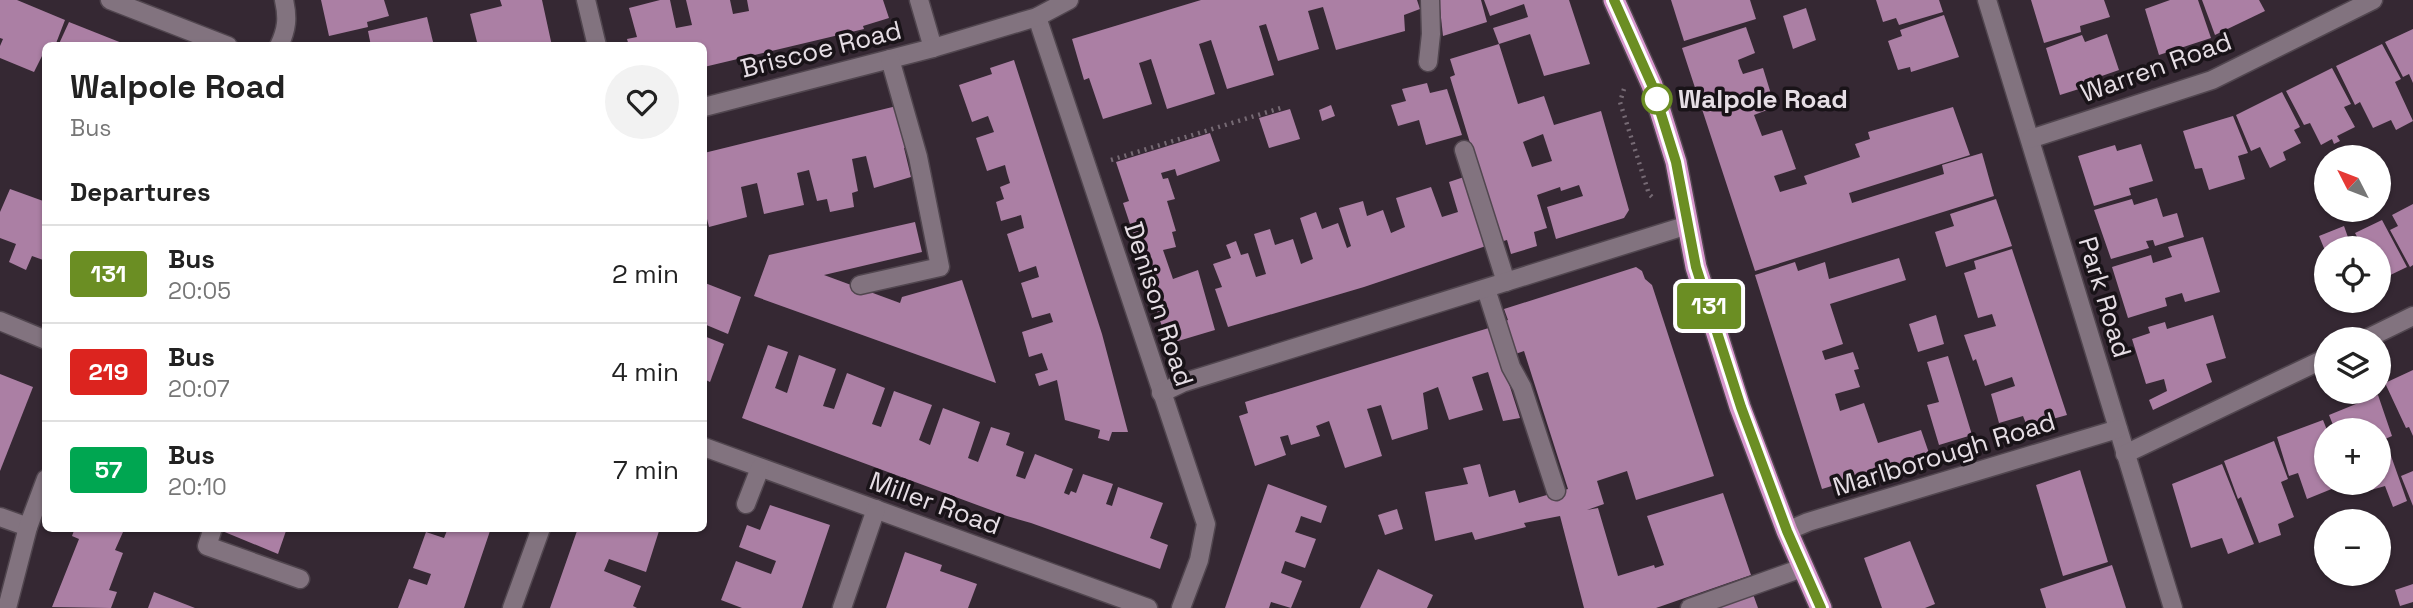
<!DOCTYPE html>
<meta charset="utf-8">
<style>
:root{--surface:#fff;--page:#f2f2f2;--text:#222;--muted:#767676;--line:#e0e0e0}
body{margin:0;font-family:"Space Grotesk",sans-serif;background:var(--page);color:var(--text);height:100vh;display:flex;flex-direction:column;font-size:26px;white-space:nowrap}
*{box-sizing:border-box;margin:0}
p{font-size:23px;color:var(--muted)}
.icon{flex:none;width:38px;height:38px;fill:none;stroke:currentColor;stroke-width:2;stroke-linecap:round;stroke-linejoin:round}
.map{position:relative;flex:1;overflow:hidden}
.sheet{position:absolute;left:42px;top:42px;width:665px;height:490px;display:flex;flex-direction:column;background:var(--surface);border-radius:10px;box-shadow:0 2px 5px #0004}
.sheet>*{flex:none}
.badge{padding:0 14px;border-radius:5px;font-size:24px;line-height:46px}
.needle{width:46px;rotate:312deg}
.controls{position:absolute;left:2314px;top:145px;display:grid;gap:14px}
.controls a{display:grid;place-items:center;width:77px;height:77px;border-radius:50%;background:var(--surface);box-shadow:0 2px 5px #0004;font-size:35px}
.map>.badge{position:absolute;translate:-50% -50%;box-shadow:0 0 0 4px #fff}
h2{padding:0 28px;font-size:26px;line-height:63px}
.round{display:grid;place-items:center;flex:none;width:74px;height:74px;border-radius:37px;background:var(--page)}
.summary{display:flex;align-items:center;justify-content:space-between;height:119px;padding:0 28px}
h1{font-size:33px;font-weight:700;line-height:52px}
ul{padding:0;list-style:none}
li{display:flex;align-items:center;gap:21px;height:98px;padding:0 28px;border-top:2px solid var(--line)}
li div{flex:1}
li b{display:block;font-size:26px}
li em{font-style:normal}
li .badge{min-width:77px;font-weight:700;text-align:center}
.map>svg:first-child{display:block}
.building{fill:#ab7fa4;fill-rule:evenodd}
.lines{fill:none;stroke-linecap:round;stroke-linejoin:round}
.minor-casing{stroke:#51464f;stroke-width:21}
.highway-casing{stroke:#51464f;stroke-width:24}
.path{stroke:#766a74;stroke-width:4.5;stroke-dasharray:2 5;stroke-linecap:butt}
.minor{stroke:#82737f;stroke-width:18}
.highway{stroke:#d797cd;stroke-width:21}
.line-casing{stroke:#fff;stroke-width:16}
.line{stroke:#6b8e23;stroke-width:10}
.stop-dot{fill:#fff;stroke:#6b8e23;stroke-width:3.5}
.labels{text-anchor:middle;dominant-baseline:central;stroke-width:7;stroke-linejoin:round;paint-order:stroke}
.street-label{font-size:26px;fill:#e6dee5;stroke:#191318}
.stop-label{font-size:26px;font-weight:bold;fill:#e6dee5;stroke:#191318;text-anchor:start}
</style>
<div class="map">
<svg width="2413" height="608" viewBox="0 0 2413 608">
<rect width="100%" height="100%" fill="#352833"/>
<!-- building -->
<g class="building">
<path d="M0,0H17L65,20L55,46H46V55L43,54L34,72L0,58V46L3,39L0,38Z"/>
<path d="M321,0H384L389,16L367,22L368,27L329,36Z"/>
<path d="M500,0H542L552,46H515L514,44L478,46L470,14L502,6Z"/>
<path d="M660,0H670L676,28L692,25L686,0H730L733,14L749,11L747,0H883L889,18L863,26L864,29L704,67V46H629L627,39L637,37L629,8Z"/>
<path d="M1201,0H1417L1420,9L1404,15L1405,31L1336,50L1323,7L1308,11L1319,49L1278,61L1266,24L1259,26L1274,75L1227,89L1211,40L1199,44L1215,94L1167,109L1151,59L1139,63L1152,104L1103,119L1089,78L1084,80L1072,39Z"/>
<path d="M1439,0H1481L1487,22L1443,36Z"/>
<path d="M1484,0H1569L1590,64L1544,76L1530,34L1499,44L1493,28L1528,17L1524,4L1490,16Z"/>
<path d="M1671,0H1750L1756,19L1684,41Z"/>
<path d="M1876,0H1939L1943,12L1899,25L1896,18L1883,22Z"/>
<path d="M2031,0H2104L2110,17L2080,26L2081,32L2044,43Z"/>
<path d="M2170,0H2198L2211,38L2159,55L2145,9Z"/>
<path d="M2202,0H2259L2265,11L2215,35Z"/>
<path d="M1806,8L1816,40L1793,49L1783,16Z"/>
<path d="M1944,15L1959,57L1911,72L1910,67L1898,70L1888,41L1902,36L1900,30Z"/>
<path d="M427,17L434,46H371L368,31Z"/>
<path d="M69,22L127,45V46H58Z"/>
<path d="M1746,27L1755,53L1738,60L1740,67L1743,74L1763,68L1775,107L1754,115L1762,136L1782,130L1796,169L1774,176L1780,192L1807,184L1804,176L1860,157L1855,144L1870,139L1868,132L1953,107L1970,155L1849,193L1852,203L1944,174L1942,165L1982,153L1994,196L1755,271L1682,48Z"/>
<path d="M2413,29V83L2409,74L2403,77L2385,42Z"/>
<path d="M2107,34L2119,70L2096,78L2098,83L2060,95L2046,48L2082,35L2085,42Z"/>
<path d="M1499,44L1518,104L1544,96L1554,125L1601,111L1629,210L1624,218L1556,239L1547,207L1583,196L1579,185L1561,191L1560,187L1537,195L1547,228L1534,232L1537,246L1511,254L1507,240L1500,242L1450,77L1455,75L1450,59ZM1543,134L1552,161L1532,167L1523,142Z"/>
<path d="M2382,44L2401,79L2395,82L2413,121L2396,130L2391,120L2373,128L2360,102L2355,105L2336,66Z"/>
<path d="M1014,60L1102,334L1128,432H1112L1109,441L1098,438L1100,430L1065,420L1057,380L1039,386L1035,374L1048,370L1042,353L1029,357L1022,332L1053,322L1050,313L1032,318L1021,283L1039,277L1036,266L1019,272L1007,234L1024,228L1021,215L1001,221L996,202L1004,199L1000,187L1010,183L1007,173L1005,165L987,171L976,138L994,132L988,116L972,122L959,85L992,74L990,68Z"/>
<path d="M2332,68L2351,104L2344,107L2355,127L2337,136L2340,141L2334,144L2332,139L2321,145L2310,123L2304,125L2286,91Z"/>
<path d="M1427,83L1430,93L1447,89L1462,135L1426,145L1419,120L1398,126L1391,105L1406,101L1402,89Z"/>
<path d="M2282,92L2300,127L2294,130L2301,143L2283,152L2286,160L2270,168L2260,147L2251,151L2236,115Z"/>
<path d="M909,103L922,142L904,148L911,177L874,188L866,156L852,159L858,191L852,193L854,207L830,212L827,199L817,201L809,170L797,173L804,205L764,214L757,183L741,187L747,217L709,227L704,207V153Z"/>
<path d="M1331,105L1335,116L1322,121L1319,110Z"/>
<path d="M1290,109L1300,139L1269,148L1259,118Z"/>
<path d="M2233,116L2248,153L2238,156L2245,179L2209,190L2202,168L2195,169L2183,131Z"/>
<path d="M1210,133L1220,161L1177,176L1175,169L1161,173L1163,179L1168,178L1175,199L1167,201L1176,231L1172,232L1176,247L1163,250L1173,279L1198,270L1215,330L1168,344L1155,306L1162,304L1155,285L1151,287L1123,203L1129,201L1116,162Z"/>
<path d="M2141,144L2153,181L2129,188L2131,195L2094,206L2078,156L2115,145L2117,151Z"/>
<path d="M1467,176L1489,245L1364,287L1228,327L1215,289L1222,287L1213,264L1231,258L1226,245L1236,241L1241,255L1248,253L1256,277L1266,274L1254,234L1270,229L1275,245L1293,239L1301,264L1313,259L1300,218L1316,212L1322,229L1338,223L1347,248L1351,246L1339,208L1363,201L1367,216L1383,210L1391,233L1405,227L1396,198L1431,187L1442,217L1458,212L1449,182Z"/>
<path d="M10,189L46,202V261L32,256L26,270L9,262L16,244L0,238V212Z"/>
<path d="M2157,198L2163,217L2177,213L2184,237L2155,246L2153,240L2146,241L2149,248L2111,259L2094,210L2132,199L2134,205Z"/>
<path d="M1996,199L2012,246L1946,267L1935,232L1954,226L1950,214Z"/>
<path d="M2413,204V265L2410,267L2390,230L2398,226L2392,215Z"/>
<path d="M2382,220L2407,267L2380,280L2378,248H2363L2355,233Z"/>
<path d="M915,222L922,252L824,275L900,303L902,297L962,280L996,383L754,296L769,255Z"/>
<path d="M2344,226L2350,243L2337,248H2326V253L2319,236Z"/>
<path d="M2203,237L2220,292L2185,302L2182,293L2165,298L2167,306L2128,318L2112,267L2151,255L2153,263L2172,257L2168,247Z"/>
<path d="M2012,249L2067,415L2027,426L2023,416L1999,423L1991,394L2015,386L2012,377L1985,386L1976,359L1973,361L1964,335L1996,326L1992,314L1978,318L1964,273L1976,269L1974,261Z"/>
<path d="M1899,258L1906,280L1830,304L1843,344L1822,351L1825,360L1853,352L1859,369L1854,370L1860,387L1835,394L1840,411L1864,403L1878,443L1921,430L1930,456L1822,489L1755,275L1795,262L1798,271L1825,262L1829,279Z"/>
<path d="M1636,267L1642,271L1645,279L1652,285L1714,476L1636,500L1627,471L1597,481L1604,504L1587,510L1598,508L1618,576L1654,565L1655,568L1664,565L1647,516L1723,493L1751,575L1656,608H1584L1560,516L1524,523L1526,527L1475,540L1472,532L1435,541L1425,492L1468,484L1463,468L1480,464L1489,497L1515,490L1519,503L1568,489L1524,351L1501,359L1520,418L1503,421L1488,372L1472,377L1483,410L1449,420L1438,387L1423,393L1428,429L1392,440L1381,405L1367,409L1382,456L1345,468L1329,421L1316,426L1320,436L1291,445L1288,435L1280,437L1286,455L1255,466L1239,416L1248,413L1245,402L1492,327L1508,320L1504,309Z"/>
<path d="M704,276L707,277L705,283L741,297L728,334L704,324Z"/>
<path d="M1936,315L1944,344L1918,352L1909,324Z"/>
<path d="M2213,315L2226,358L2206,364L2212,382L2153,410L2149,400L2167,391L2164,379L2146,384L2132,339L2150,333L2148,327L2165,322L2167,329Z"/>
<path d="M704,336L724,344L710,382L704,379Z"/>
<path d="M768,345L788,352L775,388L787,393L799,355L836,369L823,406L834,409L847,373L885,388L872,424L881,427L894,391L932,405L919,440L930,445L943,408L980,422L968,458L978,462L991,427L1010,433L1006,445L1024,452L1016,476L1025,479L1035,454L1073,469L1064,493L1069,495L1071,491L1076,493L1083,474L1113,484L1106,504L1112,506L1118,487L1163,503L1150,538L1168,545L1160,569L1031,523L1007,516L742,418Z"/>
<path d="M1948,356L1972,435L1939,445L1927,405L1939,402L1927,362Z"/>
<path d="M2413,370V436L2409,427L2406,428L2385,383Z"/>
<path d="M0,374L33,387L0,471Z"/>
<path d="M2378,395L2392,436L2385,439L2407,501L2393,507L2385,486L2364,492L2361,483H2378V430H2335L2329,415Z"/>
<path d="M2323,420L2327,430L2326,483H2338L2339,486L2307,499L2298,473L2289,476L2277,437Z"/>
<path d="M2274,441L2288,479L2281,482L2294,517L2278,524L2281,535L2259,543L2241,497L2238,499L2224,461Z"/>
<path d="M2222,464L2254,544L2228,554L2222,538L2191,548L2172,484Z"/>
<path d="M2080,470L2108,562L2063,576L2036,485Z"/>
<path d="M2413,471V506L2401,476Z"/>
<path d="M1268,484L1327,506L1321,523L1301,516L1298,525L1295,532L1316,539L1305,568L1285,561L1281,573L1302,581L1296,596L1291,608L1271,602L1269,608H1225Z"/>
<path d="M770,505L830,525L802,608H742L721,600L736,561L771,574L776,561L739,547L747,525L760,530Z"/>
<path d="M1397,509L1403,529L1385,535L1378,515Z"/>
<path d="M75,528H115L123,532L115,550L123,553L109,590L117,592L111,608L52,607L79,539L72,536Z"/>
<path d="M215,528H287L278,554Z"/>
<path d="M448,528H491L464,608H398L409,579L427,585L431,574L413,568L426,532L444,538Z"/>
<path d="M578,528H652L659,531L646,572L609,559L604,571L641,586L633,606L637,608H550Z"/>
<path d="M1910,541L1935,604L1925,608H1882L1864,558Z"/>
<path d="M905,552L942,565L940,571L977,584L968,608H886Z"/>
<path d="M2112,565L2126,608H2046L2040,589Z"/>
<path d="M1378,569L1433,595L1427,608H1360Z"/>
<path d="M2413,584V602L2400,606L2395,590Z"/>
<path d="M154,592L195,608H148Z"/>
<path d="M1753,594L1758,608H1712Z"/>
</g>
<g class="lines">
<!-- minor casing -->
<g class="minor-casing">
<g id="minor">
<path d="M110,0L228,46"/>
<path d="M586,0L597,46"/>
<path d="M919,0L933,48"/>
<path d="M1987,0L2173,608"/>
<path d="M1037,17L1206,524L1199,560L1181,608"/>
<path d="M279,46C287,29 288,18 284,0"/>
<path d="M1428,62L1431,34L1430,0"/>
<path d="M704,107L933,48L1037,17L1069,0"/>
<path d="M2030,139L2212,80L2373,0"/>
<path d="M1464,150L1506,282"/>
<path d="M860,285L940,267L918,157L890,59"/>
<path d="M1486,289L1511,367L1522,387L1556,491"/>
<path d="M0,321L46,340"/>
<path d="M2364,340L2413,316"/>
<path d="M1161,393L1182,383L1688,225"/>
<path d="M704,447L1148,608"/>
<path d="M2125,454L2326,358"/>
<path d="M746,504L760,468"/>
<path d="M0,517L28,527"/>
<path d="M213,528L207,546L300,579"/>
<path d="M1787,531L1808,522L2118,429"/>
<path d="M7,608L28,527L46,479"/>
<path d="M512,608L541,528"/>
<path d="M842,608L876,509"/>
<path d="M1690,608L1802,568"/>
</g>
</g>
<!-- highway casing -->
<g class="highway-casing">
<path id="highway" d="M1614,0L1652,85L1676,162L1696,267L1740,407L1787,531L1821,608"/>
</g>
<!-- path -->
<g class="path">
<path d="M1624,89L1620,102L1649,194L1654,199"/>
<path d="M1111,160L1284,107"/>
</g>
<!-- minor -->
<use href="#minor" class="minor"/>
<!-- highway -->
<use href="#highway" class="highway"/>
</g>
<g class="lines">
<!-- line casing -->
<g class="line-casing">
<path id="line" d="M1614,0L1652,85L1676,162L1696,267L1741,407L1787,531L1821,608"/>
</g>
<!-- line -->
<use href="#line" class="line"/>
</g>
<!-- markers -->
<circle class="stop-dot" cx="1657" cy="99" r="14"/>
<g class="labels">
<!-- street labels -->
<g class="street-label">
<text transform="translate(821 49) rotate(-14)">Briscoe Road</text>
<text transform="translate(2156 67) rotate(-20)">Warren Road</text>
<text transform="translate(2105 297) rotate(73)">Park Road</text>
<text transform="translate(1159 304) rotate(72)">Denison Road</text>
<text transform="translate(1944 454) rotate(-17)">Marlborough Road</text>
<text transform="translate(935 503) rotate(20)">Miller Road</text>
</g>
<!-- stop labels -->
<g class="stop-label">
<text x="1678" y="99">Walpole Road</text>
</g>
</g>
</svg>
<div class="controls">
<a><svg class="needle" viewBox="-14 -14 28 28"><path d="M0-13l5 13h-10z" fill="#e53935"/><path d="M0 13l5-13h-10z" fill="#767676"/></svg></a>
<a><svg class="icon" aria-label="locate" viewBox="0 0 24 24"><circle cx="12" cy="12" r="6"/><path d="M12 2v4M12 18v4M2 12h4M18 12h4"/></svg></a>
<a><svg class="icon" aria-label="layers" viewBox="0 0 24 24"><path d="M12 4l9 5-9 5-9-5zM3 14l9 5 9-5"/></svg></a>
<a>+</a>
<a>−</a>
</div>
<b class="badge" style="left:1709px;top:306px;background:#6b8e23;color:#fff">131</b>
<section class="sheet">
<div class="summary"><div><h1>Walpole Road</h1><p>Bus</p></div><a class="round"><svg class="icon" aria-label="heart" viewBox="0 0 24 24"><path d="M12 20l-8-8c-3-5 5-10 8-4 3-6 11-1 8 4z"/></svg></a></div>
<h2>Departures</h2>
<ul>
<li><span class="badge" style="background:#6b8e23;color:#fff">131</span><div><b>Bus</b><p>20:05</p></div><em>2 min</em></li>
<li><span class="badge" style="background:#dc241f;color:#fff">219</span><div><b>Bus</b><p>20:07</p></div><em>4 min</em></li>
<li><span class="badge" style="background:#00a651;color:#fff">57</span><div><b>Bus</b><p>20:10</p></div><em>7 min</em></li>
</ul>
</section>
</div>
